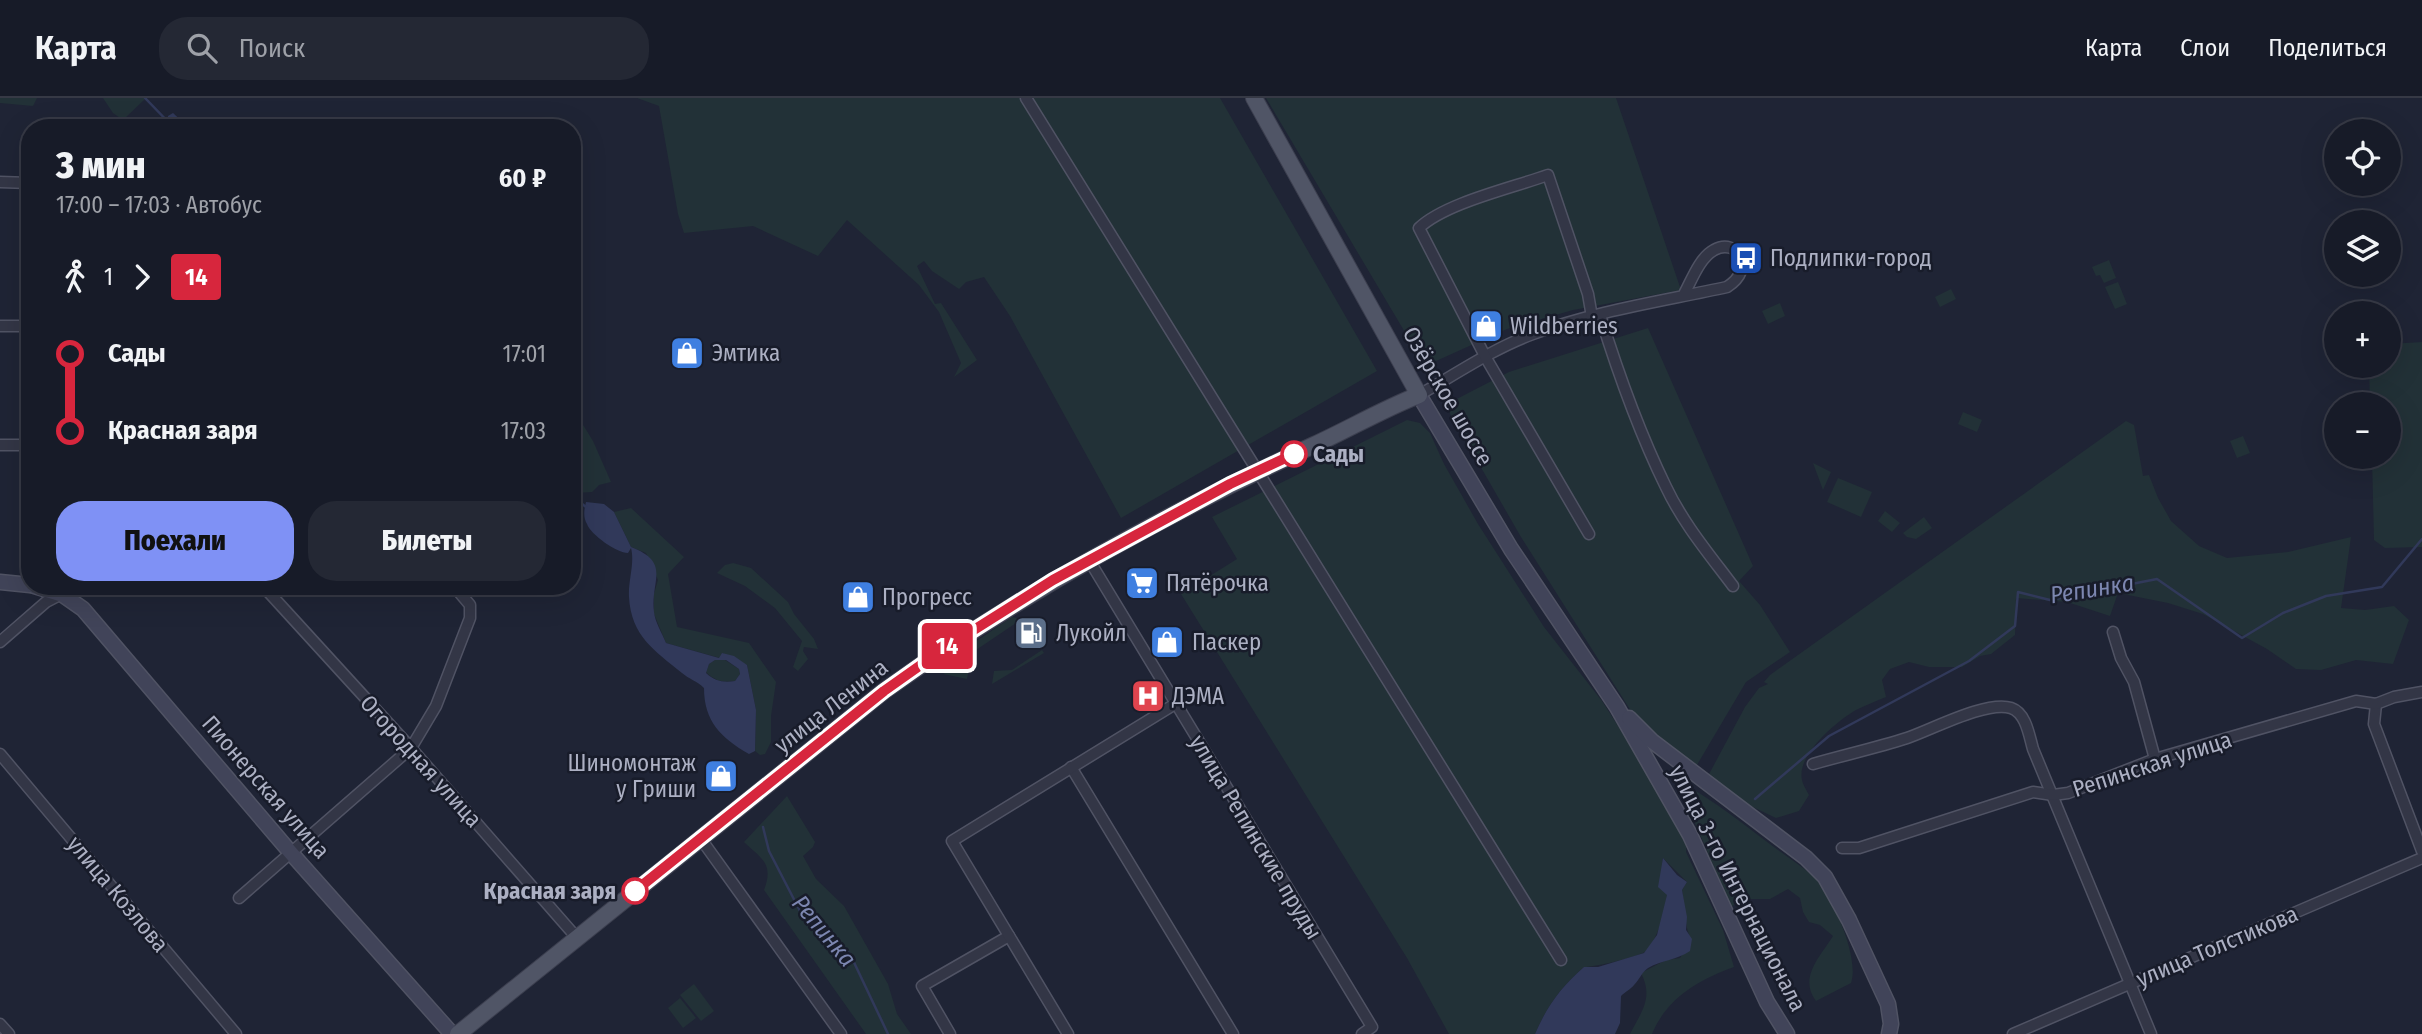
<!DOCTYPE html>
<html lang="ru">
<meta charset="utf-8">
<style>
:root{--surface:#171b28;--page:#242834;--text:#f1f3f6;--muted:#9ea1a8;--line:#363945;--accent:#7f91f5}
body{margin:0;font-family:"Fira Sans Condensed",sans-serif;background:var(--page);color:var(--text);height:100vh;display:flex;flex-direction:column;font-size:26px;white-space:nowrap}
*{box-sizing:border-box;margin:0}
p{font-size:23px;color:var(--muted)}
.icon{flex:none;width:38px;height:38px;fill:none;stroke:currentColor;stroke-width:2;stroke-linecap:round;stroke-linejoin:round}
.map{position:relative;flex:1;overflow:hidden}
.details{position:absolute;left:21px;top:21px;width:560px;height:476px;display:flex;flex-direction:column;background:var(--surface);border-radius:28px;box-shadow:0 7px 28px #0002,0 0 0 2px var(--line)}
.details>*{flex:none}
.badge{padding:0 14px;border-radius:5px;font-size:24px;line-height:46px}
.controls{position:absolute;left:2324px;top:21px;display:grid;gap:14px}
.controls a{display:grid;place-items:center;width:77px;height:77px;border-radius:50%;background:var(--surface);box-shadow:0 7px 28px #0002,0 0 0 2px var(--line);font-size:35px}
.map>.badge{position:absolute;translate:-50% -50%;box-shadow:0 0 0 4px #fff}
.legs{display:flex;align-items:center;gap:10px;height:77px;padding:0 35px;font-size:23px}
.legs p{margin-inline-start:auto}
.headline{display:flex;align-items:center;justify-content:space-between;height:119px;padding:0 35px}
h1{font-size:38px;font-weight:800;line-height:52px}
.primary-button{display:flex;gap:14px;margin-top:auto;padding:14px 35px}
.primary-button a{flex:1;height:80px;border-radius:28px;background:var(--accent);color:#111;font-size:28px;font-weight:800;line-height:80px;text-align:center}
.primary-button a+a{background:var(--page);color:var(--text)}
ul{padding:0 35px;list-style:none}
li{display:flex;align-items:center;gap:24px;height:77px;font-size:26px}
li i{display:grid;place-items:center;width:10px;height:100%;margin:0 9px;background:currentColor}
li i::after{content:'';width:18px;height:18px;margin:-9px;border:5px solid;border-radius:50%;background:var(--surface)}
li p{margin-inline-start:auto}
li:first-child i{background:linear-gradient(#0000 50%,currentColor 0)}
li:last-child i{background:linear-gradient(currentColor 50%,#0000 0)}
header{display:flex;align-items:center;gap:42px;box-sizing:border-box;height:98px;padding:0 35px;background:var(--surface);border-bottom:2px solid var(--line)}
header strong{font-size:33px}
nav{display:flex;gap:38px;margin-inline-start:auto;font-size:24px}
.search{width:490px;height:63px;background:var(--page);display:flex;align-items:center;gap:18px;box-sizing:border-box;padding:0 24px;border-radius:28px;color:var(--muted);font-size:26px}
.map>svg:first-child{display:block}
.green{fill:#223137}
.water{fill:#31395a;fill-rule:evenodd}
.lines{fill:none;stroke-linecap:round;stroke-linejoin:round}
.stream{stroke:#31395a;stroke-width:2.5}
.street-casing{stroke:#505364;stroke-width:13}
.secondary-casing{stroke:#505364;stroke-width:17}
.primary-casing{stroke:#3c3f4f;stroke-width:18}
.street{stroke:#333646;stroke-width:10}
.secondary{stroke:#414459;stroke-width:14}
.primary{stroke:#505566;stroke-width:16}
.line-1-casing{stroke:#fff;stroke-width:16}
.line-1{stroke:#d7263d;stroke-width:10}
.stop-1-dot{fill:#fff;stroke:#d7263d;stroke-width:3.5}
.labels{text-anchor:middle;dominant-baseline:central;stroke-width:5;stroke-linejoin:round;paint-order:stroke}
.poi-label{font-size:23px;fill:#acb0c3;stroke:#181c2a;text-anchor:start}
.street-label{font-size:23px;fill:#acb0c3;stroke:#181c2a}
.stop-label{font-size:23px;font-weight:bold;fill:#acb0c3;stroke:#181c2a;text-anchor:start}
.water-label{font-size:24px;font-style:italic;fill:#7c86b0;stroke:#181c2a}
</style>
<header>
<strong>Карта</strong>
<div class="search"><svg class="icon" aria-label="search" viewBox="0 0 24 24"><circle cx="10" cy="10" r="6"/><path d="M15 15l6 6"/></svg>Поиск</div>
<nav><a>Карта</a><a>Слои</a><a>Поделиться</a></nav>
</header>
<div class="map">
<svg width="2422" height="936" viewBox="0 0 2422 936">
<rect width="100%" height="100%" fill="#1f2435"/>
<!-- green -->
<g class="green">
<path d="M0,0H37L33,8L0,5Z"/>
<path d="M103,0H146L123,22L113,15Z"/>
<path d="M637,0H1220L1377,273L1121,420L1010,218L984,179L966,184L959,191L932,173L924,163L917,168L935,206L941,205L977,262L954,279L961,265L939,214L919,187L847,122L818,158L753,128L684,135L678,116L659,8Z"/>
<path d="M1266,0H1616L1681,192L1573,212L1507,231L1425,268Z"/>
<path d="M2109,162L2116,180L2104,185L2100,177L2096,178L2092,169Z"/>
<path d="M2118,184L2127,206L2115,211L2105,189Z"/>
<path d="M1951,191L1956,201L1940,209L1935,199Z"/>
<path d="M1780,205L1785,218L1768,226L1762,213Z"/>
<path d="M1648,230L1753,468L1739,483L1760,507L1790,554L1746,584L1694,672L1631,613L1521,439L1445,307L1509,274Z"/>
<path d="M2422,244V449L2385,450L2374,442L2372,359H2389V306H2370L2369,268H2389V246Z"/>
<path d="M572,309L593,343L611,384L599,387L592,394L575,395L572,393Z"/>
<path d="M1963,314L1982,322L1977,334L1958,326Z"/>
<path d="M1407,322L1420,325L1430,335L1444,366L1478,426L1544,529L1602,603L1647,673L1687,743L1686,754L1723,832L1734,869C1698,882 1667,900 1652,936H1630C1641,914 1654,900 1641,875L1666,862L1680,860L1691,842C1684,827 1685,808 1682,792L1687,784L1663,760C1661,773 1668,785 1667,798C1666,813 1657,842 1646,853C1639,859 1595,869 1584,869C1561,889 1547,908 1535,936H1449L1407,860L1181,496L1237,461L1212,419Z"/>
<path d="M2126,323L2134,327L2143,378L2149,377L2158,400L2171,423L2199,448L2227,460L2288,454L2351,439L2341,510L2365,512L2394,508L2409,522L2393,566L2356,562L2321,572L2296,571L2267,551L2203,516L2168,505L2118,495L2110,518L2067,504L2016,500L2015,537L1991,556L1980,558L1962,569H1929L1909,564L1890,571L1882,582L1886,599C1876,603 1866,607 1856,612C1837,623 1796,657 1802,682C1803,687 1807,693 1809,697L1799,713L1776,720L1738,702L1708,678L1745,609L1759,590L1768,586L1764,584L1770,577Z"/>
<path d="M2243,338L2250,355L2237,360L2230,343Z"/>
<path d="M1813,365L1831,374L1823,392Z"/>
<path d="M1838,380L1872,394L1861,419L1827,404Z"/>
<path d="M631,410L684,459L668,476L677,529L749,545L776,584L771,618V644L765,656L760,657L755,653L756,612L747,567L722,555L720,560L666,545L654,516V496L658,482L646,455L631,449L614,414Z"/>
<path d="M1885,413L1900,425L1892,434L1878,423Z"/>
<path d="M1924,419L1932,430L1916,441L1907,439L1903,435Z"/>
<path d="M733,465L751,470L788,504L794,516L814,541L818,551L804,549L803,553L808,561L798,573L793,569L802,543L775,510L745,488L717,475L725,467Z"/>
<path d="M1012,519L1017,520L1016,525L976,552L971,551L972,546Z"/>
<path d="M1042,552L1044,555L992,586L994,573L1012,572Z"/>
<path d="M715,562H725L739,571L740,576L735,583C723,585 715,583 706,574L709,566Z"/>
<path d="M955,570L969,571L967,581L943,576Z"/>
<path d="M1696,693C1725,711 1751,732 1778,752C1790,761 1803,769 1813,778C1832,796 1860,860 1851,885L1816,903C1798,879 1821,858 1833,838L1820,827L1809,824L1803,814L1800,800L1788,791L1770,801H1741L1729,811L1723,790L1685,702L1690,694Z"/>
<path d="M787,698L815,744L813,749L803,758L816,781L844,808L888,886L897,916L911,936H866L764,792C774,766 762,761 744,744Z"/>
<path d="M694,886L714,913L701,923L680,897Z"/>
<path d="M680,900L696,920L683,930L668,910Z"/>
</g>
<!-- water -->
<g class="water">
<path d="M173,15L187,28L188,30H167L168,18Z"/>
<path d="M586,404L604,406L614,414L631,449C672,465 650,482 654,514C655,524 662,535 666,545L719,560L722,555L734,558L747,567L756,612L755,653L749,656C721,640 704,623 704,590C697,583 689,581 682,575C655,553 631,538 629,499C628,483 635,465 631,450L628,455C617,455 591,437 587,426C583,419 584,412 586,404ZM715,562H726L739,571L740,576L735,583C723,585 715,583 706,575L709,566Z"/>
<path d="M1663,760L1677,777L1687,784L1682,792L1687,819L1686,832L1692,841L1690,853C1677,862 1662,862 1648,870C1641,875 1640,881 1634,887C1631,891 1625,894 1621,898L1620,925L1615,936H1535C1547,908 1561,889 1584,869H1598L1644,855L1657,837L1667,797L1658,789Z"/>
</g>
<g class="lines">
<!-- stream -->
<g class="stream">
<path d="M145,0L174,30"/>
<path d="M572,398L586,409"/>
<path d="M1755,701L1829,638L1969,563L2015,528L2018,494L2050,502L2157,481L2242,540L2283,515L2326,498L2382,489L2422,441"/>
<path d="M763,729L769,753L800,813L850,856L888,936"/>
</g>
<!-- street casing -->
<g class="street-casing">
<g id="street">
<path d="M1026,0L1561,862"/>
<path d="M0,84L30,85"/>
<path d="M1600,217C1618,275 1639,334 1666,389C1683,425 1709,456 1733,488"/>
<path d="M0,228H30"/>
<path d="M1419,297C1456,276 1494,250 1533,236C1595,213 1663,203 1727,189C1757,170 1737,139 1714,152C1699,160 1691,184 1683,198"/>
<path d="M0,347H30"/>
<path d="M1589,436L1486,260L1419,130C1445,105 1512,90 1548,77L1588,196L1592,219"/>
<path d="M1089,462L1372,929L1362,936"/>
<path d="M263,488L411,650L577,840"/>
<path d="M2113,534L2121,560L2134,584L2155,661"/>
<path d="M0,544L46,504L77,488"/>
<path d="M2376,606L2374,626L2422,753"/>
<path d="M0,656L236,936"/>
<path d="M1813,666C1844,657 1876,650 1907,640C1931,632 1987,602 2011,610C2026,615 2029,637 2033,651L2151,936"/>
<path d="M1071,669L1233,936"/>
<path d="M701,741L841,936"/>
<path d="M1842,750H1859L2033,694L2053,697L2068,695L2155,661L2356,603L2376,606L2394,599L2422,594"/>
<path d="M239,800L411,650L436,608L470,520V507L454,488"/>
<path d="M0,926L9,936"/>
<path d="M950,936L922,888L1009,838"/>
<path d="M1068,936L952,743L1175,606"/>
<path d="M2013,936L2422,760"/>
</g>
</g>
<!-- secondary casing -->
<g class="secondary-casing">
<g id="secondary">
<path d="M1419,297L1511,451L1617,609L1690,737L1767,904L1787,936"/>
<path d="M0,484L30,487"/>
<path d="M34,488L63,497L83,511L291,755L452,936"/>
<path d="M1629,620L1652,643L1806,760L1825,779L1849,822L1888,906L1891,926L1889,936"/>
</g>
</g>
<!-- primary casing -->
<g class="primary-casing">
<path id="primary" d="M458,936L884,593C1019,497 1163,417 1314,347C1349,331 1383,311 1419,297L1254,0"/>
</g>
<!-- street -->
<use href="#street" class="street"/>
<!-- secondary -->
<use href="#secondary" class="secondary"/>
<!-- primary -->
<use href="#primary" class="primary"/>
</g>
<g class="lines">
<!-- line-1 casing -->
<g class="line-1-casing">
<path id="line-1" d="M635,793L884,593L942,552L1053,482L1230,386L1294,356"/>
</g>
<!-- line-1 -->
<use href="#line-1" class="line-1"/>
</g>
<!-- icons -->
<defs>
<g id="bus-square" transform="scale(1.75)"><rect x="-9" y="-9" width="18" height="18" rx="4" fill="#1a4fb4" stroke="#181c2a"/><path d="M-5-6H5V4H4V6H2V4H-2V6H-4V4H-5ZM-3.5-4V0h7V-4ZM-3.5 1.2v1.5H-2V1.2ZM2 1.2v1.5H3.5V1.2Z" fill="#fff"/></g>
<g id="shop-square" transform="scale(1.75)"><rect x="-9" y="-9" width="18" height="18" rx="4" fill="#3f7fe0" stroke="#181c2a"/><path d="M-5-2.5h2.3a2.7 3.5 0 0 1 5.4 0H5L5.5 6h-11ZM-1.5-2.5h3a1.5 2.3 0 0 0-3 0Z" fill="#fff"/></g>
<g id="supermarket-square" transform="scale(1.75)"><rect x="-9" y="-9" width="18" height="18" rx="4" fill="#3f7fe0" stroke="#181c2a"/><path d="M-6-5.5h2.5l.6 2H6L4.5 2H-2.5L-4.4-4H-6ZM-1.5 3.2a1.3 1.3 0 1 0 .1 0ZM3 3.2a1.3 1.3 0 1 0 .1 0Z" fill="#fff"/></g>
<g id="fuel-square" transform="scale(1.75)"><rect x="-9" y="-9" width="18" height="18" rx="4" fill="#5c6f8a" stroke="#181c2a"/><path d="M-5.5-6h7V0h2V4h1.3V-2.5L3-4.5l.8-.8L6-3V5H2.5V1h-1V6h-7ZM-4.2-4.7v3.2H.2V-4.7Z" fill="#fff"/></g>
<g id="hospital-square" transform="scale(1.75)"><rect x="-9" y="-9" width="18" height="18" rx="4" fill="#e0444e" stroke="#181c2a"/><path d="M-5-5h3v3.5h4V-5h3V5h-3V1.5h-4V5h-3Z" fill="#fff"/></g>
</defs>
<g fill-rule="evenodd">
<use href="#bus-square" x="1746" y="160"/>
<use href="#shop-square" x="1486" y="228"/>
<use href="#shop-square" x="687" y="255"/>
<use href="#supermarket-square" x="1142" y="485"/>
<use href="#shop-square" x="858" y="499"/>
<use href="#fuel-square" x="1031" y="535"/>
<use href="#shop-square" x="1167" y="544"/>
<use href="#hospital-square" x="1148" y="598"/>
<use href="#shop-square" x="721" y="678"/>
</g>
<!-- markers -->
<g class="stop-1-dot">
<circle cx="1294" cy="356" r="12"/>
<circle cx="635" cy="793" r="12"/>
</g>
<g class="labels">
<!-- poi labels -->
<g class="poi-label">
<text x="1770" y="160">Подлипки-город</text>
<text x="1510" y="228">Wildberries</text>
<text x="712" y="255">Эмтика</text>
<text x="1166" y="485">Пятёрочка</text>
<text x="882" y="499">Прогресс</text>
<text x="1056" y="535">Лукойл</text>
<text x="1192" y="544">Паскер</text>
<text x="1172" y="598">ДЭМА</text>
<text x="696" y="665" text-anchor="end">Шиномонтаж<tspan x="696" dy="26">у Гриши</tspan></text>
</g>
<!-- street labels -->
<g class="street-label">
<text transform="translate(1448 298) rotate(60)">Озёрское шоссе</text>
<text transform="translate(831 608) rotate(-38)">улица Ленина</text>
<text transform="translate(421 663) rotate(48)">Огородная улица</text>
<text transform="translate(2152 666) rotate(-18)">Репинская улица</text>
<text transform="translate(266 689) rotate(49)">Пионерская улица</text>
<text transform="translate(1256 739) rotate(59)">улица Репинские пруды</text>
<text transform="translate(1738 790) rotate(63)">улица 3-го Интернационала</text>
<text transform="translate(118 796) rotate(50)">улица Козлова</text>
<text transform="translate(2217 848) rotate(-23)">улица Толстикова</text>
</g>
<!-- stop labels -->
<g class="stop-label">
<text x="1313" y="356">Сады</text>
<text x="616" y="793" text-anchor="end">Красная заря</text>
</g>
<!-- water labels -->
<g class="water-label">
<text transform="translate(2092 491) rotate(-9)">Репинка</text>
<text transform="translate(824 833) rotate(50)">Репинка</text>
</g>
</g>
</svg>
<div class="controls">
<a><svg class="icon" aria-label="locate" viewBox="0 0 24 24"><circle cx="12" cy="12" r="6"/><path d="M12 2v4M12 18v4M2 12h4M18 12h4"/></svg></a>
<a><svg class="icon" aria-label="layers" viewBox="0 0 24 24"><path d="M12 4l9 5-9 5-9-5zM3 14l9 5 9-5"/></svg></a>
<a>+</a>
<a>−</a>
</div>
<b class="badge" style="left:947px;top:548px;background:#d7263d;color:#fff">14</b>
<section class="details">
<div class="headline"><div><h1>3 мин</h1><p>17:00 – 17:03 · Автобус</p></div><b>60 ₽</b></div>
<div class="legs"><svg class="icon" aria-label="walk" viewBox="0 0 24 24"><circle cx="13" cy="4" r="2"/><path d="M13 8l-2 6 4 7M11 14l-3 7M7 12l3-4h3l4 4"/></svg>1<svg class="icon" aria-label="forward" viewBox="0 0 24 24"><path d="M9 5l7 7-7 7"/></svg><b class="badge" style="background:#d7263d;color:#fff">14</b></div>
<ul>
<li><i style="color:#d7263d"></i><b>Сады</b><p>17:01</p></li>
<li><i style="color:#d7263d"></i><b>Красная заря</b><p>17:03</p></li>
</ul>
<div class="primary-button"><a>Поехали</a><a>Билеты</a></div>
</section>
</div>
